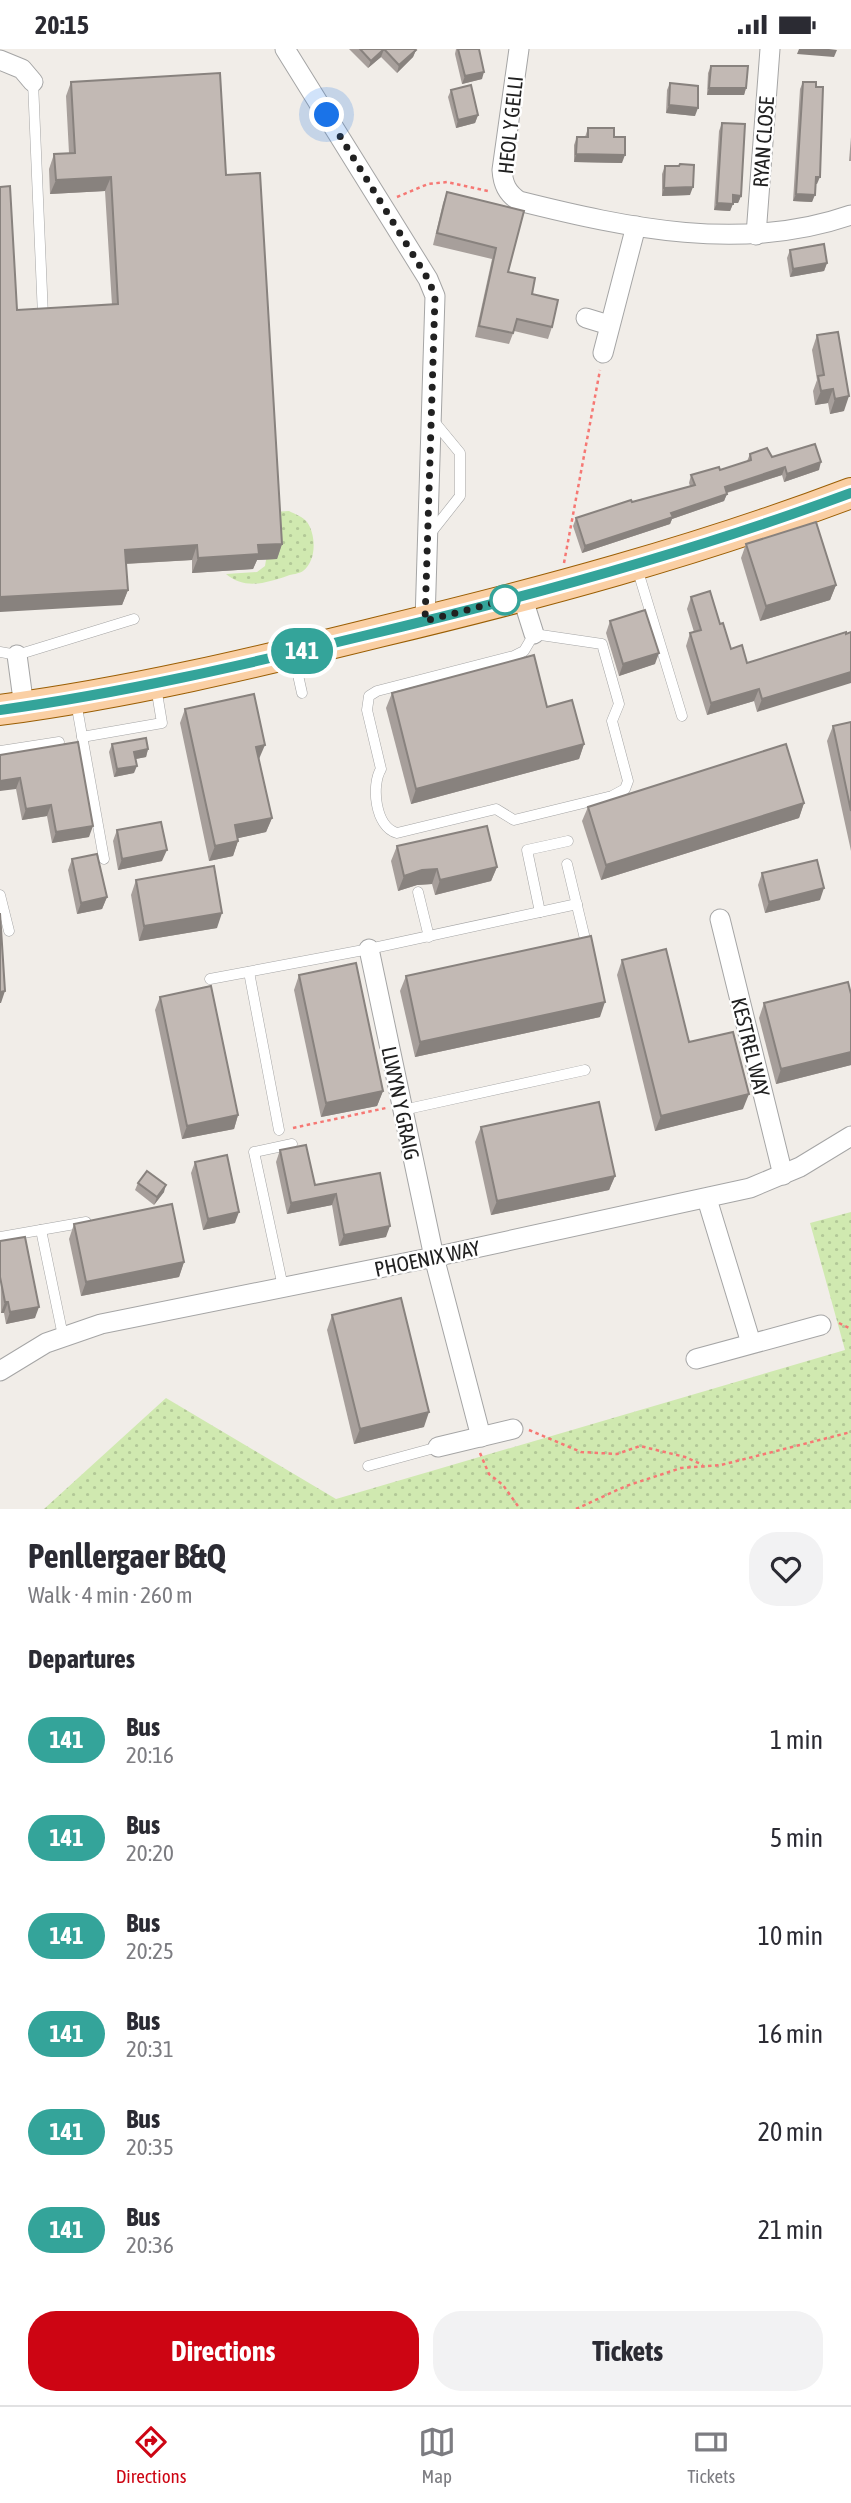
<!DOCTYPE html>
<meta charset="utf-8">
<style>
:root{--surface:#fff;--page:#f2f2f3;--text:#2b2b33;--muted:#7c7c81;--line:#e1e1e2;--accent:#cd0513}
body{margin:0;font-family:"Asap Condensed",sans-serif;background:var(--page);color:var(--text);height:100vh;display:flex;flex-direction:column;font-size:26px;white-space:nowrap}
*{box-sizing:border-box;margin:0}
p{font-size:23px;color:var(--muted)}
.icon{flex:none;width:38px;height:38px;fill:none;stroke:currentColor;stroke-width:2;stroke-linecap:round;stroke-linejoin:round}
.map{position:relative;height:1460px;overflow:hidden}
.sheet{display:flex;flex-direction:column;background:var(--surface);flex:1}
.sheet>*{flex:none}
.badge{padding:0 14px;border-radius:23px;font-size:24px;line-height:46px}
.you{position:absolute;width:35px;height:35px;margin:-18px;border:5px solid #fff;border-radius:50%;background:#1a73e8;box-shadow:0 0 0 10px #1a73e833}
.map>.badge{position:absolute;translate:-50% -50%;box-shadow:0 0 0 4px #fff}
h2{padding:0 28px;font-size:26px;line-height:63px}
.round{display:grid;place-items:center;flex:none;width:74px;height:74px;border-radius:28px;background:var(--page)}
.overview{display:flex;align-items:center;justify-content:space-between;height:119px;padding:0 28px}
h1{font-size:33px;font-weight:700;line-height:52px}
.action{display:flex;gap:14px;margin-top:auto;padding:14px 28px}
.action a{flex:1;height:80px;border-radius:28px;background:var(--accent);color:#fff;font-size:28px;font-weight:700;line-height:80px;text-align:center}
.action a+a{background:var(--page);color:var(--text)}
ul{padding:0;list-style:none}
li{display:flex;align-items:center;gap:21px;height:98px;padding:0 28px}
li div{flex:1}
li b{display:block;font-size:26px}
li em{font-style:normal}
li .badge{min-width:77px;font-weight:700;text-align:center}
.status{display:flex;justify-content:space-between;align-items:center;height:49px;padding:0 35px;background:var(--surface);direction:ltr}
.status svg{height:19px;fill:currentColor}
.dock{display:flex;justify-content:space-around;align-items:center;height:98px;border-top:2px solid var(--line);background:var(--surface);font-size:19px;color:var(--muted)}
.dock a{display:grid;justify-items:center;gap:4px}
.dock .selected{color:var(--accent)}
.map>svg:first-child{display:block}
.grass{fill:url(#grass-dots)}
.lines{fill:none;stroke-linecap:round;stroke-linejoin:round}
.lane-casing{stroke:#a5a5a5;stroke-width:11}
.street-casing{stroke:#a5a5a5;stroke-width:21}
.primary-casing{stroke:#9a5e04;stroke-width:32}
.path{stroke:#f67874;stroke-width:2.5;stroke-dasharray:3.5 3.5;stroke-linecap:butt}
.lane{stroke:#fff;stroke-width:10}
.street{stroke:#fff;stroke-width:19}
.primary{stroke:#facfa4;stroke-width:30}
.wall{fill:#a79f9b}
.shaded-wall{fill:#88827e}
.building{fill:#c2b9b4;stroke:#88827e;stroke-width:2}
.line-casing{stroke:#fff;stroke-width:16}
.line{stroke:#34a49a;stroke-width:10}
.walk{stroke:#212121;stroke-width:7;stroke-dasharray:0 12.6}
.stop-dot{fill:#fff;stroke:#34a49a;stroke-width:3.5}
.labels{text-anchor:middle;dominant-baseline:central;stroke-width:5;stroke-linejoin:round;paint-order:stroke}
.street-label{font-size:21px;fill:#212121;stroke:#fff}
</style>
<div class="status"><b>20:15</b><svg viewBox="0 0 49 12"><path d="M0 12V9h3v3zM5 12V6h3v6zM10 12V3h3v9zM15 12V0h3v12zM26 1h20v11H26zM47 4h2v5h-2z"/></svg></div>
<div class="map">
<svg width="851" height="1460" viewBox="0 0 851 1460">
<defs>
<pattern id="grass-dots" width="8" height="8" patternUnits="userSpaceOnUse" patternTransform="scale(1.75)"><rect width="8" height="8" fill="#d0e9b0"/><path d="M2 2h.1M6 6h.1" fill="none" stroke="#b2c897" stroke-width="1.8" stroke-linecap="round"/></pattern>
</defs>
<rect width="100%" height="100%" fill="#f1ede8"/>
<!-- grass -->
<g class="grass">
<path d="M289,462C295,465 303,468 307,473C316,485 317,512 303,522C299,525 292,525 287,527C266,534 245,541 226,525L257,523L265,517L274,463Z"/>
<path d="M851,1163V1460H44L166,1349L336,1450L845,1301L810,1174Z"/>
</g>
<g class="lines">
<!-- lane casing -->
<g class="lane-casing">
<g id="lane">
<path d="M33,33L43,267"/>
<path d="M430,485L460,447V404L432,370"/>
<path d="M637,519L682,667"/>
<path d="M534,585L602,595L619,655L612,672L628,732L625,740L612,747L514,771L496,760L397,784C375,778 371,736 381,720L367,661L369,647L377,642L514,607L524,602Z"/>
<path d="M0,603L17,606L134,570"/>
<path d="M294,608L302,644"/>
<path d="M76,653L104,810"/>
<path d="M82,688L162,674L156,638"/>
<path d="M0,702L59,693"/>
<path d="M567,815L586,894"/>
<path d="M418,843L429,888"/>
<path d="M0,846L9,882"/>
<path d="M540,863L527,801L568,792"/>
<path d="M249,923L279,1081"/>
<path d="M210,930L369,900L577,855"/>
<path d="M403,1061L585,1021"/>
<path d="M41,1181L63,1287"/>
<path d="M0,1188L86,1173"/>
<path d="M283,1238L254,1103L292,1095"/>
<path d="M368,1417L438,1398"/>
</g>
</g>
<!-- street casing -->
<g class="street-casing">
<g id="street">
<path d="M285,0L428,230L435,247L425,572"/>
<path d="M519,0L502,121C503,135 507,144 519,152C627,179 743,204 851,166"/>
<path d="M0,11L22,20L33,33"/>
<path d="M756,186L770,0"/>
<path d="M586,269L609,276"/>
<path d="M603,304L636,177"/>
<path d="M522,547L534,585"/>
<path d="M17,606L24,658"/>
<path d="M720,870L783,1126"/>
<path d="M369,900L434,1208L481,1388"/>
<path d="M707,1150L751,1294"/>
<path d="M696,1310L821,1276"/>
<path d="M0,1322L46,1294L101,1275L434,1208L750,1139L800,1118L851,1087"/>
<path d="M438,1398L513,1380"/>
</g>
</g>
<!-- primary casing -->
<g class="primary-casing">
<path id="primary" d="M0,661C128,644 254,614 379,583C538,545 698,502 851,444"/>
</g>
<!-- path -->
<g class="path">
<path d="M397,148L428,135L447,133L488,142"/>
<path d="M564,514L600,321"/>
<path d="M293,1079L386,1059"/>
<path d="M839,1274L851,1280"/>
<path d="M529,1381L581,1403L617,1405L640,1397L685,1408L703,1416"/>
<path d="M480,1404L489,1425L503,1436L520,1460"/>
<path d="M576,1460L626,1437L681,1419L721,1416L851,1383"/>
</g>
<!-- lane -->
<use href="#lane" class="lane"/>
<!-- street -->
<use href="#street" class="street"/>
<!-- primary -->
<use href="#primary" class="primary"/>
</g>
<!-- wall -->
<g class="wall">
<path d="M349,0H415L416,1L413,8L397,24L381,8L368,19Z"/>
<path d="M456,0H479L482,30L462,35L455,5Z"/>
<path d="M711,17L746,39L744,46H707L708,24Z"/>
<path d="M71,33L226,126L282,495L277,510L257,511L253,520L192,524V511L126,515L128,541L122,556L17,261L112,256L105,142L50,145L49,120L54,105L69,104L66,47Z"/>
<path d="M803,33L817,135H816L812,153L793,152L800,40Z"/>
<path d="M670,34L695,67L666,64L667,41Z"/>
<path d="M451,41L478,66L475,74L456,79L448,48Z"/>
<path d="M722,74L741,147L738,154H733L730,162L714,161L719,82Z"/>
<path d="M588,79L614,88L622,114L574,113V96L577,88H585Z"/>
<path d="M851,88V112H849Z"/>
<path d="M665,117L690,146L662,147V125Z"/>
<path d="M447,143L524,162L508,223L532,245L552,278L548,290L514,282L509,295L475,288L492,210L433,196L443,154Z"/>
<path d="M790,201L827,214L824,222L790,228L787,209Z"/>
<path d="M817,286L844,362L830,365L828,354L815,356L813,342L817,331L812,301Z"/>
<path d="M750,405L772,408L819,421L784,433L782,426L727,444L724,452L672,470L670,475L582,504L573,477L576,469L690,437L689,434L691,426L720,421L747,412Z"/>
<path d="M746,495L836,536L830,551L760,572L741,509Z"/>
<path d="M691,548L720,575L731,600L747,614L846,583L757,663L754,652L707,666L686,597L690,584L694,583L687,560Z"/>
<path d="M610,572L655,615L619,627L606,584Z"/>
<path d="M392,644L547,658L584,695L579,710L411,755L386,659Z"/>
<path d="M185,660L259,710L272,769L266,783L238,789V792L233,807L209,812L180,674Z"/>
<path d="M851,673V802L827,692L833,677Z"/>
<path d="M112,695L148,700L146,708L135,710L134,724L114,728L109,703Z"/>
<path d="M0,706L89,788L52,794L47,767L22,771L16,740Z"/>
<path d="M804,754L799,769L601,831L582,772L588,758Z"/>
<path d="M117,781L162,812L118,821L113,792Z"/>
<path d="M397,797L497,818L491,832L435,846L432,835L417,836L398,842L391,812Z"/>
<path d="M72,810L107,848L102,860L77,865L68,821Z"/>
<path d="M762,824L820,851L765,864L758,836Z"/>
<path d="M136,831L217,879L139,892L131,846Z"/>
<path d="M622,911L689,993L743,1060L655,1082L617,926Z"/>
<path d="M299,926L383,1042L377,1057L321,1068L294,941Z"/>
<path d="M406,927L600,968L415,1008L400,942Z"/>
<path d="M851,945V1016L776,1035L759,969L764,954Z"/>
<path d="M160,948L238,1066L234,1080L182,1090L155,961Z"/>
<path d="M481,1078L615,1127L609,1141L491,1166L475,1093Z"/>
<path d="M280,1101L315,1136L380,1124L386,1188L339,1197L332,1156L287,1165L276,1113Z"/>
<path d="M195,1113L235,1174L203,1181L191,1124Z"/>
<path d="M138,1134L164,1143L154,1156L135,1141Z"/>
<path d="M74,1175L184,1213L179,1228L81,1247L69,1190Z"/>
<path d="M0,1192L35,1269L6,1275L4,1264H1Z"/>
<path d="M332,1266L424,1378L354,1395L327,1281Z"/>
</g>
<!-- shaded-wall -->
<g class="shaded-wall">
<path d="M384,0L381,8L368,19L371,12Z"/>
<path d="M799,0H829L837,1L834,8L797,5Z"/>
<path d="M416,1L413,8L397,24L399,16Z"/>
<path d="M484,23L482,30L462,35L465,27Z"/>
<path d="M709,39H746L744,46H707Z"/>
<path d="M669,56L698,59L695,67L666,64Z"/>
<path d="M478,66L475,74L456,79L458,71Z"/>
<path d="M576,105L625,106L622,114L574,113Z"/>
<path d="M111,128L105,142L50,145L56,131Z"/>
<path d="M816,128H820L817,135H813Z"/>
<path d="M693,138L690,146L662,147L664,139Z"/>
<path d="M796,145L815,146L812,153L793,152Z"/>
<path d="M733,146L741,147L738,154H730Z"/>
<path d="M717,154L733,155L730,162L714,161Z"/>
<path d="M827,214L824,222L790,228L793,220Z"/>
<path d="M833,340L828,354L815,356L821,342Z"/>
<path d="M849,347L844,362L830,365L835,350Z"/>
<path d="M821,413L819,421L784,433L787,425Z"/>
<path d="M785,418L782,426L722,445L725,438Z"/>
<path d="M727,445L724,452L672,470L670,475L582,504L585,497L671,464Z"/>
<path d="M282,495L277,510L257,511L253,520L192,524L198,509L258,496Z"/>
<path d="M197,496L192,511L120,515L125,501Z"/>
<path d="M836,536L830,551L760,572L766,557Z"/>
<path d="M128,541L122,556L0,563V548Z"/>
<path d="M659,604L655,615L619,627L623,615Z"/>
<path d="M851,623V634L757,663L762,650Z"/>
<path d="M759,640L754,652L707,666L711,654Z"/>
<path d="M584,695L579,710L411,755L416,740Z"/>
<path d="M265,696L259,710L256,698Z"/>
<path d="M148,700L146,708L131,711L134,703Z"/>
<path d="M137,717L134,724L114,728L117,720Z"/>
<path d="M20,729L16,740L0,742V732Z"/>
<path d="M804,754L799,769L601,831L606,816Z"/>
<path d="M51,756L47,767L22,771L26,760Z"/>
<path d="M272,769L266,783L230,791L235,776Z"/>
<path d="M93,777L89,788L52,794L56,783Z"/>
<path d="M238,792L233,807L209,812L215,797Z"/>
<path d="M167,801L162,812L118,821L122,810Z"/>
<path d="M497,818L491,832L435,846L440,831Z"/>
<path d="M437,820L432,835L417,836L398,842L404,827L422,821Z"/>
<path d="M824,839L820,851L765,864L769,853Z"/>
<path d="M107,848L102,860L77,865L81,854Z"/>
<path d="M222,864L217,879L139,892L144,877Z"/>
<path d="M5,942L1,954H0V943Z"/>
<path d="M605,953L600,968L415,1008L420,993Z"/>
<path d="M851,1003V1016L776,1035L781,1020Z"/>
<path d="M383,1042L377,1057L321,1068L326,1054Z"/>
<path d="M749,1045L743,1060L655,1082L661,1067Z"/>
<path d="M238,1066L234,1080L182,1090L187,1077Z"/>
<path d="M615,1127L609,1141L491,1166L497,1152Z"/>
<path d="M166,1136L164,1143L154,1156L157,1148Z"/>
<path d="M336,1145L332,1156L287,1165L291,1154Z"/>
<path d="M239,1163L235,1174L203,1181L208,1170Z"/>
<path d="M390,1177L386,1188L339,1197L344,1186Z"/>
<path d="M184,1213L179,1228L81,1247L86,1233Z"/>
<path d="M5,1253H8L4,1264H1Z"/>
<path d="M39,1258L35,1269L6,1275L10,1263Z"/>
<path d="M429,1363L424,1378L354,1395L360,1380Z"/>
</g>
<!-- building -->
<g class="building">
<path d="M360,0H384L371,12Z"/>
<path d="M384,0H415L416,1L399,16Z"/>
<path d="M458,0H479L484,23L465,27Z"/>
<path d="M711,17H748L746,39H709Z"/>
<path d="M220,24L226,126L260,124L282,495L258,496L259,505L198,509L197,496L125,501L128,541L0,548V138L10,137L17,261L118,255L111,128L56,131L54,105L75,104L71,33Z"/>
<path d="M803,33H816V38H823L820,128H816L815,146L796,145Z"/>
<path d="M670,34L698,37V59L669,56Z"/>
<path d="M471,36L478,66L458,71L451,41Z"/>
<path d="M722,74L745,75L741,147L733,146V155L717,154Z"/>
<path d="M588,79H614V88H625V106L576,105L577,88H588Z"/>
<path d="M680,115L694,116L693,138L664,139L665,117H679Z"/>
<path d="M447,143L524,162L508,223L535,229L532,245L558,251L552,278L517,270L513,284L479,277L496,199L437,184Z"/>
<path d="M824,195L827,214L793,220L790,201Z"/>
<path d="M838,283L849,347L835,350L833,340L821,342L818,327L824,326L817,286Z"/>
<path d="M815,395L821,413L787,425L785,418L725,438L727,445L671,464L673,468L585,497L576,469L631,451L632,453L695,436L691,426L719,418L720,421L751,411L750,405L767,399L772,408Z"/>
<path d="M816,473L836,536L766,557L746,495Z"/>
<path d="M710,542L720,575L723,574L731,600L742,596L747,614L846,583V585L851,583V623L762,650L759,640L711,654L690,584L701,581L691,548Z"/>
<path d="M645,561L659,604L623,615L610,572Z"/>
<path d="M534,606L547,658L572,651L584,695L416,740L392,644Z"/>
<path d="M254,645L265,696L256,698L272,769L235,776L238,792L215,797L185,660Z"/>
<path d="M851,673V762L833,677Z"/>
<path d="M146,689L148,700L134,703L137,717L117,720L112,695Z"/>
<path d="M78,693L93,777L56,783L51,756L26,760L20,729L0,732V706Z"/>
<path d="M786,695L804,754L606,816L588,758Z"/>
<path d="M161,773L167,801L122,810L117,781Z"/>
<path d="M487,777L497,818L440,831L437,820L422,821L404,827L397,797Z"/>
<path d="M97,805L107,848L81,854L72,810Z"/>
<path d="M817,811L824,839L769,853L762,824Z"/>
<path d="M214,817L222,864L144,877L136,831Z"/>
<path d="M0,864L5,942L0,943Z"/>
<path d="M591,887L605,953L420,993L406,927Z"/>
<path d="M666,900L689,993L733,983L749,1045L661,1067L622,911Z"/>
<path d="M356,914L383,1042L326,1054L299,926Z"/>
<path d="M848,933L851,945V1003L781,1020L764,954Z"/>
<path d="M211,937L238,1066L187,1077L160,948Z"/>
<path d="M599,1053L615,1127L497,1152L481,1078Z"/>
<path d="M306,1096L315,1136L380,1124L390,1177L344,1186L336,1145L291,1154L280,1101Z"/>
<path d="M227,1106L239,1163L208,1170L195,1113Z"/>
<path d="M147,1122L166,1136L157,1148L138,1134Z"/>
<path d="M172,1155L184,1213L86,1233L74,1175Z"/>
<path d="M25,1188L39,1258L10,1263L8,1253H5L0,1228V1192Z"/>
<path d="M401,1249L429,1363L360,1380L332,1266Z"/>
</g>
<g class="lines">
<!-- line casing -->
<g class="line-casing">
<path id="line" d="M0,661C123,644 243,616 363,587C528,548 692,503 851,444"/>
</g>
<!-- line -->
<use href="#line" class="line"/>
<!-- walk -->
<path class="walk" d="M327,66L428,230L435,247L425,572L505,551"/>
</g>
<!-- markers -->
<circle class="stop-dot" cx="505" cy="551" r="14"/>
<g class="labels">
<!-- street labels -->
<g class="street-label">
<text transform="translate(510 76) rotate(-84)">HEOL Y GELLI</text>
<text transform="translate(763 93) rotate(-86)">RYAN CLOSE</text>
<text transform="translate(751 998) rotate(76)">KESTREL WAY</text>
<text transform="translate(401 1054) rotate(78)">LLWYN Y GRAIG</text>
<text transform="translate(427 1209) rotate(-12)">PHOENIX WAY</text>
</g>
</g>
</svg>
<div class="you" style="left:327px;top:66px"></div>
<b class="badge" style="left:302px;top:602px;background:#34a49a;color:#fff">141</b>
</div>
<section class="sheet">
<div class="overview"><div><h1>Penllergaer B&amp;Q</h1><p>Walk · 4 min · 260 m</p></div><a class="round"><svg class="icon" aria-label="heart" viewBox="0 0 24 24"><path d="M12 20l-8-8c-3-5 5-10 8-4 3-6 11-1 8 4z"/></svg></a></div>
<h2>Departures</h2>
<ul>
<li><span class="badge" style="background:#34a49a;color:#fff">141</span><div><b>Bus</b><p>20:16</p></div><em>1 min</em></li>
<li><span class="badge" style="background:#34a49a;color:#fff">141</span><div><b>Bus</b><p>20:20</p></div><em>5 min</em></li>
<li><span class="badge" style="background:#34a49a;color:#fff">141</span><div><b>Bus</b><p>20:25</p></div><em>10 min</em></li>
<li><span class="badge" style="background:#34a49a;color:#fff">141</span><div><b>Bus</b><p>20:31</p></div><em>16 min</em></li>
<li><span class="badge" style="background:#34a49a;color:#fff">141</span><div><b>Bus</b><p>20:35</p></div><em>20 min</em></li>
<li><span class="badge" style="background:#34a49a;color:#fff">141</span><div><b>Bus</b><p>20:36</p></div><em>21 min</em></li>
</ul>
<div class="action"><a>Directions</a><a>Tickets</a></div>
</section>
<nav class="dock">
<a class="selected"><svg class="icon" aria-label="directions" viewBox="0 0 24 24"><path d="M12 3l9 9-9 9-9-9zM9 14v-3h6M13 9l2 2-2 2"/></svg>Directions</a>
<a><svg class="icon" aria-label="map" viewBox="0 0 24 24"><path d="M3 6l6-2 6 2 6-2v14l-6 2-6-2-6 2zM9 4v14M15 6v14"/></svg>Map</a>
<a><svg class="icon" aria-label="tickets" viewBox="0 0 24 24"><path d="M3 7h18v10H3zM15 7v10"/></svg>Tickets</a>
</nav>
